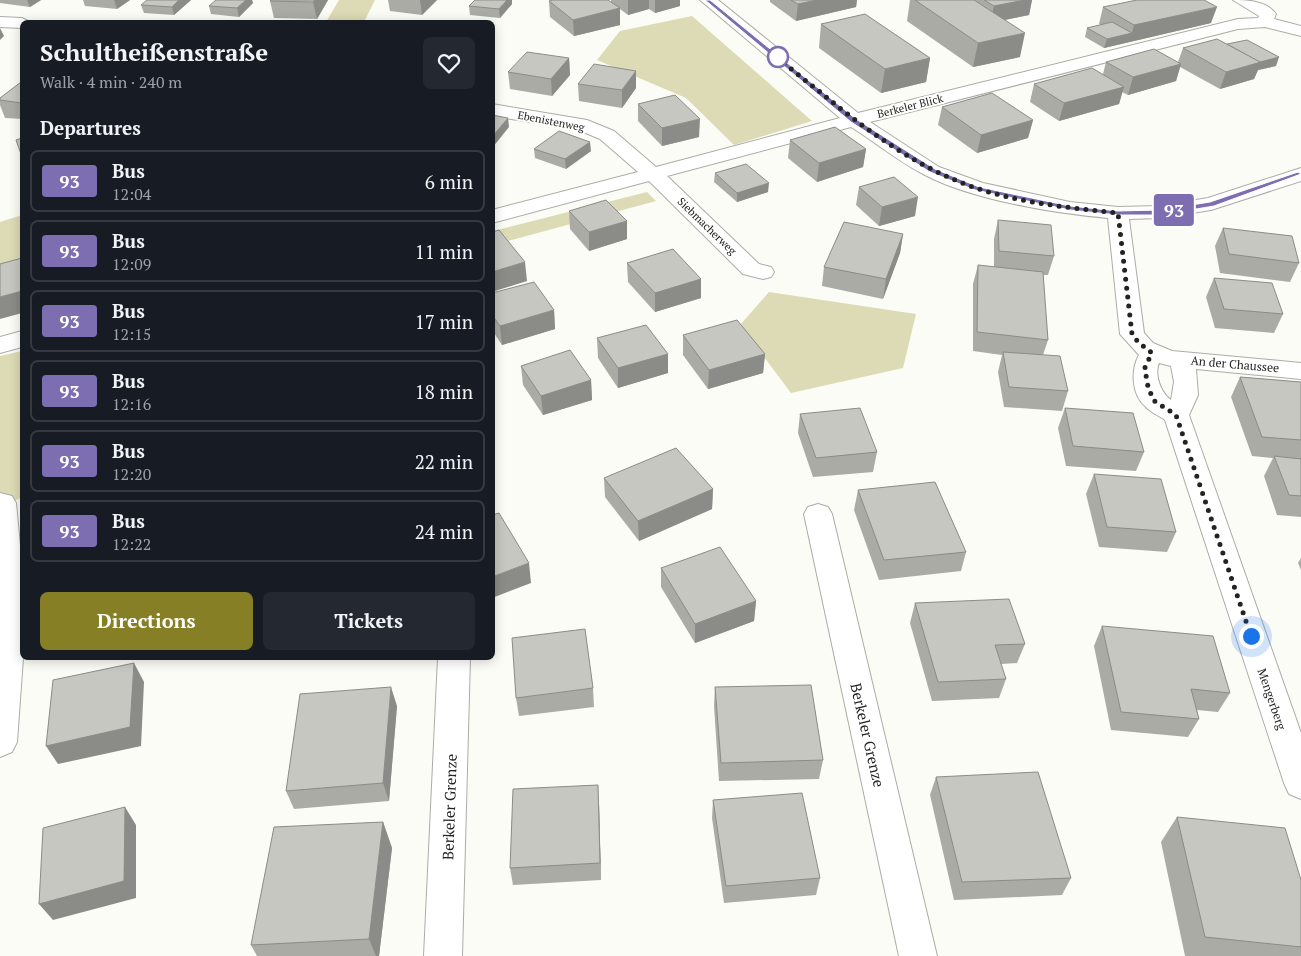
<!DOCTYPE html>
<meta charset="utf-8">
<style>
:root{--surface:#171b24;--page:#242831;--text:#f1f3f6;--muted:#9ea1a6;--line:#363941;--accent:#877f26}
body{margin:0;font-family:"PT Serif",serif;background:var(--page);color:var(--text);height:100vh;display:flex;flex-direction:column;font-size:19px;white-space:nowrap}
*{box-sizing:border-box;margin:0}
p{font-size:16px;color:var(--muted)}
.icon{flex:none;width:28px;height:28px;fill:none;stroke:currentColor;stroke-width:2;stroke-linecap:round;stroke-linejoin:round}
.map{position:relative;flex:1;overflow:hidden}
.details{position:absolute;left:20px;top:20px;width:475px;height:640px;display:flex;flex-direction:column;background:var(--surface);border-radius:8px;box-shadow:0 2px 12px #0003}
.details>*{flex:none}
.badge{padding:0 10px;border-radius:4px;font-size:18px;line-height:32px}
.you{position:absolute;width:25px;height:25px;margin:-12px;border:4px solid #fff;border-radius:50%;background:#1a73e8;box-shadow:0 0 0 8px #1a73e833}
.map>.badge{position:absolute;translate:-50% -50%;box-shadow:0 0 0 2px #fff}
h2{padding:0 20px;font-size:19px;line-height:45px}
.round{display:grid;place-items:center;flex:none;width:52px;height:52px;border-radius:8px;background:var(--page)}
.head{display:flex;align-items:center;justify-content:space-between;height:85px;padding:0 20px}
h1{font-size:24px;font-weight:700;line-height:38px}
.action{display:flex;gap:10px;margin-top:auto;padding:10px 20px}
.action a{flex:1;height:58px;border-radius:8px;background:var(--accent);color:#fff;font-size:20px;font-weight:700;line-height:58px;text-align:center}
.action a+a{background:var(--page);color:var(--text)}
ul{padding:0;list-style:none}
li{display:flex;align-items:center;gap:15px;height:62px;margin:0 10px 8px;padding:0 10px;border:2px solid var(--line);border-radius:8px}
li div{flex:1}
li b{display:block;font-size:19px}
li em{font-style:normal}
li .badge{min-width:55px;font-weight:700;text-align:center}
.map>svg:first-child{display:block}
.green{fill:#dddbb5}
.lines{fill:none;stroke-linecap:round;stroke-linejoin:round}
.minor-casing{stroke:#acaca7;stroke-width:2}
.minor{fill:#fff;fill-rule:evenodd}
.wall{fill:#ababa6}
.shaded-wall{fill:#8b8b87}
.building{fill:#c7c7c1;stroke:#8b8b87}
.line{fill:#7c6eb0;stroke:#fff}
.walk{stroke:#232321;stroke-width:5;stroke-dasharray:0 9}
.stop-dot{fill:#fff;stroke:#7c6eb0;stroke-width:2.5}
.labels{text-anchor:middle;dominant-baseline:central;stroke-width:4;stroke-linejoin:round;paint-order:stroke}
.far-street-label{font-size:11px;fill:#232321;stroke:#fff}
.street-label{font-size:12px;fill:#232321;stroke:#fff}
.near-street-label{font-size:15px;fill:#232321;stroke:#fff}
</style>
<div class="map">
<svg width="1301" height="956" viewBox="0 0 1301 956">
<rect width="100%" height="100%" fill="#fcfcf6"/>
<!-- green -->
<g class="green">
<path d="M339,0H375L364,22H326Z"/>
<path d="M692,16L812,121L734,145L686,98L597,60L620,31Z"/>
<path d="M647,192L656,201L493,245V231Z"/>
<path d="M22,215V269L0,276V222Z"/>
<path d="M769,292L916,314L903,368L791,393L740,325Z"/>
<path d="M22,351V498L0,505V356Z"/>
</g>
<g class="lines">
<!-- minor casing -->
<g class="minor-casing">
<g id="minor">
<path d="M700,0H718L858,113L1238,19L1258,18L1259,16L1233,0C1248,0 1267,1 1276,14L1274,19L1301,26V36L1265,27L1238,29L870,122L939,167L983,183L1070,202L1118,207L1160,206L1208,198L1301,168V181L1211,210L1160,218L1129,219L1144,333L1153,343L1172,351L1301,363V379L1196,369L1198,395L1189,415L1301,733V799L1289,794L1284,783L1165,420C1158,415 1150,412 1145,406C1131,394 1131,369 1139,355L1120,334L1108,218C1054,213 973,200 925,175C899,162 875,142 851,127L667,176L759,264L771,267L774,272L771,277L763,279L743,274L649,181L492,223V210L638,172L600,139L576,129L492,116V104L587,120L614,131L656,167L840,118ZM1159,363L1171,366L1174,382L1171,400C1161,393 1154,375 1159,363Z"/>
<path d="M0,17L22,18L30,22H22V28L0,27Z"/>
<path d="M22,331V347L0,353V337Z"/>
<path d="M0,493L12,496L16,503L22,567L23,658L17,742L12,752L0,757Z"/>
<path d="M818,504L828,507L832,514L937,956H899L804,514L808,507Z"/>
<path d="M438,658H470L462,956H424Z"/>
</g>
</g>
<!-- minor -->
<use href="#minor" class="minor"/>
</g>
<!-- wall -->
<g class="wall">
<path d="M0,0H41L30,7L0,3Z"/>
<path d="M83,0H130L117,9L85,6Z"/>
<path d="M191,0L174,15L144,13L141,5Z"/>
<path d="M216,0H252L253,3L239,17L211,14L209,6Z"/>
<path d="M328,0L317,19L274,18L270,1Z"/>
<path d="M388,0H437L422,15L390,11Z"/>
<path d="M611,0H680V6L655,13L649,9L628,15L620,9V25L574,36L550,17L549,1L611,2Z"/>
<path d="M770,0H857L856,7L796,21L770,2Z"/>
<path d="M910,0H1032L1029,15L1005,20L1020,57L973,67L907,21Z"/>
<path d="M512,4L500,18L470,15L469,6Z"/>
<path d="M1103,7L1211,23L1104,48L1085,37L1087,28L1101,25L1099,24Z"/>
<path d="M821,24L930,58L926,82L881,93L819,48Z"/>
<path d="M1227,45L1276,66L1258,70L1254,79L1220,89L1180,67L1176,81L1128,95L1122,92L1119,104L1059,121L1030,102L1034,84L1103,74L1106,62H1178L1183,48Z"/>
<path d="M569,58L570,75L552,96L510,89L508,72Z"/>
<path d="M636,71V88L622,108L579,101L578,84Z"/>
<path d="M22,82V119L5,118L0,105V98Z"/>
<path d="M638,104L699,137L662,146L638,121Z"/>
<path d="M942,107L1033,120L1028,138L977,153L938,125Z"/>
<path d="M790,140L866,149L863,167L817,182L788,158Z"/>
<path d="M534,149L591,151L566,169L535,158Z"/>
<path d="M715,173L768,192L737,202L714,182Z"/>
<path d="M859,187L915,216L879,226L856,205Z"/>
<path d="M569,211L627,239L589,251L570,229Z"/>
<path d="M998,220L1054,256L1048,275H1043L1048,340L1043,355L1068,391L1062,411L1004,407L998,372L1002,355L973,351V284L978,265L994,267V239Z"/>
<path d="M1223,228L1299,263L1290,282L1220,273L1215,246Z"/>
<path d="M903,234L900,253L883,299L822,286L824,267Z"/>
<path d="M627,263L701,279V298L655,312L628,282Z"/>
<path d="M1214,278L1283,314L1274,333L1215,328L1206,297Z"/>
<path d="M492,293L554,310L555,329L502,345L492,330Z"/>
<path d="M683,335L765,354L763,373L708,389L683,355Z"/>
<path d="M597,338L668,354V373L618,388L598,358Z"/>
<path d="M521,366L591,380L592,400L543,415L523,385Z"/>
<path d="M1240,377L1301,382V517L1277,515L1264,476L1273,458L1252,456L1231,397Z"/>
<path d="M1065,408L1144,452L1136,471L1066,466L1058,428Z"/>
<path d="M800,414L877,452L873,472L813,477L798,433Z"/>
<path d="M1094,474L1176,532L1167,552L1099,547L1086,494Z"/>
<path d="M604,478L713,489L712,509L639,541L605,497Z"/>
<path d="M858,490L966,552L961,571L879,580L854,510Z"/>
<path d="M1301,558V570L1298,563Z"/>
<path d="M661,568L756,601L754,621L695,643L661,587Z"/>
<path d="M915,603L1025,644L1017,663L1001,664L1006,679L999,698L932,701L910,623Z"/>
<path d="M1102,626L1230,693L1218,712L1197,710L1199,719L1188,737L1111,730L1094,646Z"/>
<path d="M715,687L823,760L819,779L719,781L714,706Z"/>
<path d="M593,688L594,707L519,716L516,698Z"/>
<path d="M397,706L389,801L294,809L286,791Z"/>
<path d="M936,777L1071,878L1062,895L954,900L930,795Z"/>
<path d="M713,800L820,878L816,895L724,903L712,818Z"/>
<path d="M599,803L601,880L513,885L510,868Z"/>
<path d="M1177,817L1301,880V956H1185L1161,842Z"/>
<path d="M383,822L392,848L379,956H257L251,945Z"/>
</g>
<!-- shaded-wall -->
<g class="shaded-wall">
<path d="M27,0H41L30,7Z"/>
<path d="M114,0H130L117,9Z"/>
<path d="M179,0H191L174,15L172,7Z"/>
<path d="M246,0H252L253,3L239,17L237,8Z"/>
<path d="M315,0H328L317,19L313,2Z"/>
<path d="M420,0H437L422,15Z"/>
<path d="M507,0H512V4L500,18L499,9Z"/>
<path d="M628,0H649V9L628,15Z"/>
<path d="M655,0H680V6L655,13Z"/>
<path d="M817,0H857L856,7L796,21L798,4Z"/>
<path d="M1025,0H1032L1029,15L973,26L992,14L994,6Z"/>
<path d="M1217,7L1211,23L1104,48L1107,39L1132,33L1134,25Z"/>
<path d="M620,8V25L574,36L573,20Z"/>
<path d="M0,28L4,36L0,40Z"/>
<path d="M1025,33L1020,57L973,67L978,43Z"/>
<path d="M1279,57L1276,66L1258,70L1254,79L1220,89L1226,72L1260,62Z"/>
<path d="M569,58L570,75L552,96L551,79Z"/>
<path d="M930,58L926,82L881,93L885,69Z"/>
<path d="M1181,64L1176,81L1128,95L1133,77Z"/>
<path d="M636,71V88L622,108V90Z"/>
<path d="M1124,87L1119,104L1059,121L1064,103Z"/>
<path d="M508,118L509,127L493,147L492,137Z"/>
<path d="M700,119L699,137L662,146V128Z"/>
<path d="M1033,120L1028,138L977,153L981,135Z"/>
<path d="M590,142L591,151L566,169L565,159Z"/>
<path d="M866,149L863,167L817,182L819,163Z"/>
<path d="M769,183L768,192L737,202V193Z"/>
<path d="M918,197L915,216L879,226L882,207Z"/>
<path d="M627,221V239L589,251V232Z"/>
<path d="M903,234L900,253L883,299L886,279Z"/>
<path d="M525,262L527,281L492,292V272Z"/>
<path d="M701,279V298L655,312V293Z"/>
<path d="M22,291V313L0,319V297Z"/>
<path d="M554,310L555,329L502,345L500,326Z"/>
<path d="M668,354V373L618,388V368Z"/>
<path d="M765,354L763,373L708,389L709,370Z"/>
<path d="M591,380L592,400L543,415L541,396Z"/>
<path d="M713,489L712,509L639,541L638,521Z"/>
<path d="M529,563L531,583L492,598V577Z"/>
<path d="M756,601L754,621L695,643V624Z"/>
<path d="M134,663L144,682L141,746L58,764L46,746Z"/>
<path d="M391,687L397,706L389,801L383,783Z"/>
<path d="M598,785L599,803L601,880L600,863Z"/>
<path d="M125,807L136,825V898L53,920L39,904Z"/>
<path d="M383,822L392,848L379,956H376L369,939Z"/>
</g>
<!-- building -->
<g class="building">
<path d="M147,0H179L172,7L141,5Z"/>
<path d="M216,0H246L237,8L209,6Z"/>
<path d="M271,0H315L313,2L270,1Z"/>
<path d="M475,0H507L499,9L469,6Z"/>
<path d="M553,0H608L620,8L573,20L549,1Z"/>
<path d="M791,0H817L798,4Z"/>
<path d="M915,0H974L1025,33L978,43Z"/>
<path d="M984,0H1025L994,6Z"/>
<path d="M1137,0H1204L1217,7L1134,25L1103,7Z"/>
<path d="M865,14L930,58L885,69L821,24Z"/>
<path d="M1112,22L1132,33L1107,39L1087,28Z"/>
<path d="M1217,39L1261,62L1226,72L1183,48Z"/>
<path d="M1247,40L1279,57L1260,62L1227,44Z"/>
<path d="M1154,49L1181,64L1133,77L1106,62Z"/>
<path d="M527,52L569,58L551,79L508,72Z"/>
<path d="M594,64L636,71L622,90L578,84Z"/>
<path d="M1092,68L1124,87L1064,103L1034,84Z"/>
<path d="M21,82H22V103L0,100V98Z"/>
<path d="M992,93L1033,120L981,135L942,107Z"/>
<path d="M675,95L700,119L662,128L638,104Z"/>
<path d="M492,115L508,118L492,137Z"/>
<path d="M835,127L866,149L819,163L790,140Z"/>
<path d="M559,131L590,142L565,159L534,149Z"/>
<path d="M22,138V157L16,140Z"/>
<path d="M746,164L769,183L737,193L715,173Z"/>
<path d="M894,177L918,197L882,207L859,187Z"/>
<path d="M606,200L627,221L589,232L569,211Z"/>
<path d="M998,220L1051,225L1054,256L999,251Z"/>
<path d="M844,222L903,234L886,279L824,267Z"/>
<path d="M1223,228L1292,236L1299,263L1229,254Z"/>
<path d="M499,230L525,262L492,272V232Z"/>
<path d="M673,249L701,279L655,293L627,263Z"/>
<path d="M22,258V291L0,297V264Z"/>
<path d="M978,265L1043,272L1048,340L977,332Z"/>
<path d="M1214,278L1272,283L1283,314L1224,309Z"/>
<path d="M534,282L554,310L500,326L492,315V293Z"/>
<path d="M737,320L765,354L709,370L683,335Z"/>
<path d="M646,325L668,354L618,368L597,338Z"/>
<path d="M570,350L591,380L541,396L521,366Z"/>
<path d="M1003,352L1060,356L1068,391L1009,387Z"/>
<path d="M1240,377L1301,382V440L1262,437Z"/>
<path d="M860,408L877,452L816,458L800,414Z"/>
<path d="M1065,408L1133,413L1144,452L1073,446Z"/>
<path d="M676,448L713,489L638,521L604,478Z"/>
<path d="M1274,456L1301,459V496L1289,495Z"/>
<path d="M1094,474L1161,479L1176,532L1107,527Z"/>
<path d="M935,482L966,552L884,560L858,490Z"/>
<path d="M499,513L529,563L492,577V515Z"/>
<path d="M720,547L756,601L695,624L661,568Z"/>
<path d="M1009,599L1025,644L995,645L1006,679L938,682L915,603Z"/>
<path d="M1102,626L1213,636L1230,693L1191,689L1199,719L1121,712Z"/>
<path d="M585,629L593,688L516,698L512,638Z"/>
<path d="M134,663L130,727L46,746L53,680Z"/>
<path d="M811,685L823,760L721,763L715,687Z"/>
<path d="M391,687L383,783L286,791L300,694Z"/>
<path d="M1038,772L1071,878L962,882L936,777Z"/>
<path d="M598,785L600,863L510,868L513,789Z"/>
<path d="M802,793L820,878L726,886L713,800Z"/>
<path d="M125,807L124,881L39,904L43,828Z"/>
<path d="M1177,817L1285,828L1301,880V947L1205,937Z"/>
<path d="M383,822L369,939L251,945L274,827Z"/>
</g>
<!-- line -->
<path class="line" d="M705,0H710L856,119L935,169L979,187L1070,206L1118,211L1160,210L1210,202L1298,172L1301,174L1214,206L1160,215H1118L1070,210L975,190L930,172L851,122Z"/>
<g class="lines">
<!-- walk -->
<path class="walk" d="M778,57C790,69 805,80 819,91C866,130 917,168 976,188C1021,203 1071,208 1118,213L1132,334L1138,342L1152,353L1145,367L1147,383L1153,400L1176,415L1251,636"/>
</g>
<!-- markers -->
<circle class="stop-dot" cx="778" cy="57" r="10"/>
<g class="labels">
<!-- far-street labels -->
<g class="far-street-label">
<text transform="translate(910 106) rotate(-14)">Berkeler Blick</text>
<text transform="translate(551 121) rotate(11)">Ebenistenweg</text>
<text transform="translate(707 226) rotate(44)">Siebmacherweg</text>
</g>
<!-- street labels -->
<g class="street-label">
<text transform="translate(1235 364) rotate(5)">An der Chaussee</text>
<text transform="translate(1272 699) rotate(71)">Mengerberg</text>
</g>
<!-- near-street labels -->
<g class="near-street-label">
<text transform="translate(868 735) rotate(77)">Berkeler Grenze</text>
<text transform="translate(449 807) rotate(-88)">Berkeler Grenze</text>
</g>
</g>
</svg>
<div class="you" style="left:1251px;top:636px"></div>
<b class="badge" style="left:1174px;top:210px;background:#7c6eb0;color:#fff">93</b>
<section class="details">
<div class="head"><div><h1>Schultheißenstraße</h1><p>Walk · 4 min · 240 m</p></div><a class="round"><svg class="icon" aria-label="heart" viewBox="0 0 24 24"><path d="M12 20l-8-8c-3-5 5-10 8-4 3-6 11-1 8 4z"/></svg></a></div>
<h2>Departures</h2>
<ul>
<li><span class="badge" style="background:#7c6eb0;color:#fff">93</span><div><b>Bus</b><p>12:04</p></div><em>6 min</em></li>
<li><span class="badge" style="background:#7c6eb0;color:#fff">93</span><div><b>Bus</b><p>12:09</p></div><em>11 min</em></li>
<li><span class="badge" style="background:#7c6eb0;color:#fff">93</span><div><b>Bus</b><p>12:15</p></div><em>17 min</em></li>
<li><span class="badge" style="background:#7c6eb0;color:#fff">93</span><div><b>Bus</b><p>12:16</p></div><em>18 min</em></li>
<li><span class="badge" style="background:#7c6eb0;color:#fff">93</span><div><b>Bus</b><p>12:20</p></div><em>22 min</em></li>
<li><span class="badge" style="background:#7c6eb0;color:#fff">93</span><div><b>Bus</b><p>12:22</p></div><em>24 min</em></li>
</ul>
<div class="action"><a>Directions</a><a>Tickets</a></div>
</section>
</div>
